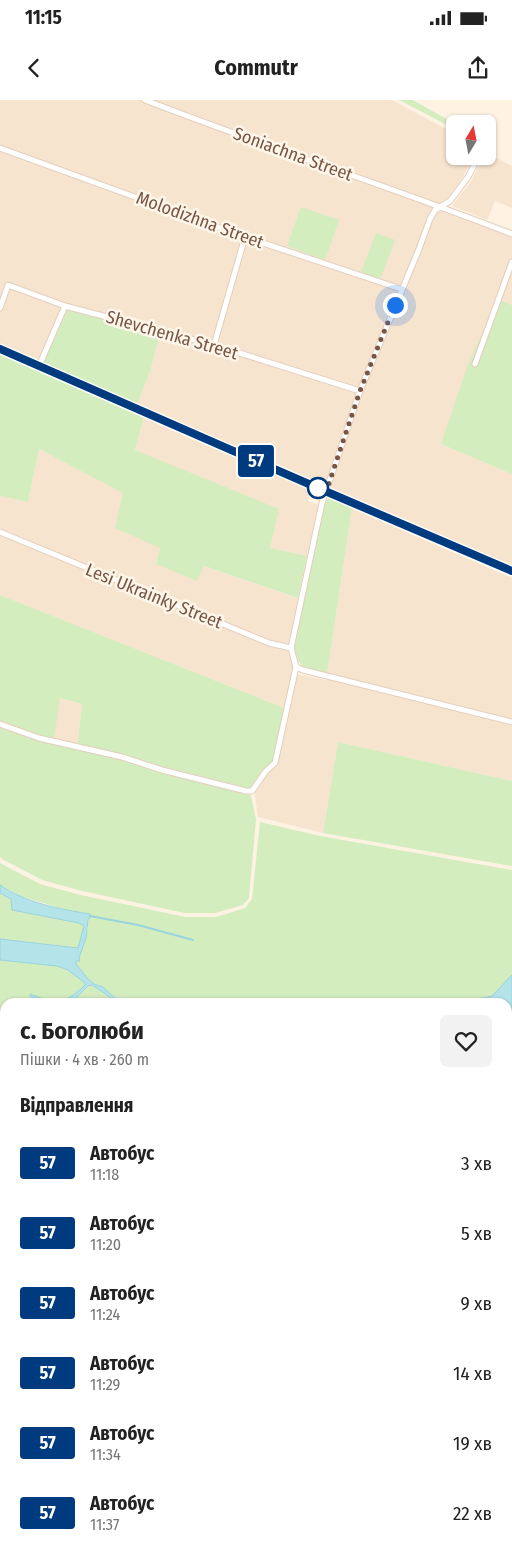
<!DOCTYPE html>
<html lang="uk">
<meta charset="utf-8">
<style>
:root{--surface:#fff;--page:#f2f2f2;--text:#222;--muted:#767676}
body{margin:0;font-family:"Fira Sans Condensed",sans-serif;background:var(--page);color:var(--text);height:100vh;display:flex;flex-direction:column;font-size:19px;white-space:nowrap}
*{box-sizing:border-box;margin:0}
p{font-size:16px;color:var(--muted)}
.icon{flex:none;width:28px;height:28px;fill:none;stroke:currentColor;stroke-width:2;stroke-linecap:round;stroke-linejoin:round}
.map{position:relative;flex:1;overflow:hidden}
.sheet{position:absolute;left:0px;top:898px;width:512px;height:561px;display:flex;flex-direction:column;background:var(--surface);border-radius:15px 15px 0 0;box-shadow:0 1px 4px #0004}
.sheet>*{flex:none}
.badge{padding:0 10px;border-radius:4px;font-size:18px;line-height:32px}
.needle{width:32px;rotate:10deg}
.fabs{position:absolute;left:446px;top:15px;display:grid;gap:10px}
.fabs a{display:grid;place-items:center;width:50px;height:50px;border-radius:8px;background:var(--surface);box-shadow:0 1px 4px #0004;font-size:25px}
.you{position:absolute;width:25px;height:25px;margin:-12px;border:4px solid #fff;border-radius:50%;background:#1a73e8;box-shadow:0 0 0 8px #1a73e833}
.map>.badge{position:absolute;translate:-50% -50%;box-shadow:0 0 0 2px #fff}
h2{padding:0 20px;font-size:19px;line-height:45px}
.round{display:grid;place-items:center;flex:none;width:52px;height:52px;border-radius:8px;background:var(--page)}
.overview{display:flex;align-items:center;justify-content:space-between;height:85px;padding:0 20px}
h1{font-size:24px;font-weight:700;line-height:38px}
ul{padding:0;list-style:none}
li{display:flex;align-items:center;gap:15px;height:70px;padding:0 20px}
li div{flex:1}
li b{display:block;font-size:19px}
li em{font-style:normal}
li .badge{min-width:55px;font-weight:700;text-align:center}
.status{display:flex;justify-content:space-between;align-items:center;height:35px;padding:0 25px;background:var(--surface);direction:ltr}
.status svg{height:14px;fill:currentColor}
header{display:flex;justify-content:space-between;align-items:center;height:65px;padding:0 20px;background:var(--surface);font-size:22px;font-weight:700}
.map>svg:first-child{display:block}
.residential{fill:#f7e4cf}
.green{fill:#d3edbf}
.water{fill:#b4e3ea;stroke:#99d4dd}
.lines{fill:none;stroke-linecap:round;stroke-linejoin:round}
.stream{stroke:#99d4dd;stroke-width:2}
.minor-casing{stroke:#e4cebc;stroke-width:7}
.tertiary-casing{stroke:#e4cebc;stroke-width:8}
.minor{stroke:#fff;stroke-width:5}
.tertiary{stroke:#fff;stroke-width:6}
.line-casing{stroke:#fff;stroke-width:11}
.line{stroke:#003b80;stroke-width:8}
.walk{stroke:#785646;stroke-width:5;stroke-dasharray:0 9}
.stop-dot{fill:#fff;stroke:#003b80;stroke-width:2.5}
.labels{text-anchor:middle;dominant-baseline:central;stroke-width:5;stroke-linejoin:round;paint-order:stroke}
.street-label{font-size:18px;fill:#785646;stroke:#fff6ea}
</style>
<div class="status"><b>11:15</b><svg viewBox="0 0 49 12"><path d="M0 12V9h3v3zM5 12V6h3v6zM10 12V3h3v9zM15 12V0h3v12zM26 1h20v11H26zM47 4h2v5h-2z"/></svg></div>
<header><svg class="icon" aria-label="back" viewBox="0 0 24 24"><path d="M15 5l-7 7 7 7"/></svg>Commutr<svg class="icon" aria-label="share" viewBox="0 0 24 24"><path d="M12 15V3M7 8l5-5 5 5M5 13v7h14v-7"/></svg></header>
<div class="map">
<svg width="512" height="1458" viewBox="0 0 512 1458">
<rect width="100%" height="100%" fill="#fef2e2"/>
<!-- residential -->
<g class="residential">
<path d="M0,0H392L455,34V56H475L449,100L433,108L427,118L417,148L358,288L325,387L137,305L151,269L160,233L68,209L43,264L0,246Z"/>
<path d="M488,54L512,66V108L495,101L487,120L452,106L472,80L484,56H488Z"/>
<path d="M443,109L512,137V205L498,199L441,344L512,374V467L330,389L363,292L432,120L437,112Z"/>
<path d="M144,317L306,387V391L310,392L308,401L319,405L307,456L270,448L135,350Z"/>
<path d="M39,349L124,393L160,448L156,463L203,466L298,498L289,544L270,540L0,428V396L28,402Z"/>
<path d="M352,408L512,478V681L338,642L323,733L258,717L255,696V690L267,672L277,664L296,574L326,580Z"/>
<path d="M0,435L268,546L289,551L293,567L284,608L0,495Z"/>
<path d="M59,598L82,604L77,646L54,640Z"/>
<path d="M0,1079L5,1080V1123L0,1152Z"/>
<path d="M5,1156V1225H0V1194Z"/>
<path d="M508,1323H512V1458H477L476,1454H508Z"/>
</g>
<!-- green -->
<g class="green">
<path d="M399,0H413L455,24V29Z"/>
<path d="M301,107L339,120L325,160L287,146Z"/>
<path d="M376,133L395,140L380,180L361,172Z"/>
<path d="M498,199L512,205V374L441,344L468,264Z"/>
<path d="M68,209L160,233L151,269L137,305L43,264Z"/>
<path d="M0,254L144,317L135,350L279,409L270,448L307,456L298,498L204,466L197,481L156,464L160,448L115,428L123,393L39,349L28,402L0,396Z"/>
<path d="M329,398L352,408L327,574C306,568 298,570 294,546L325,403Z"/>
<path d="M0,495L284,608L273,661L265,670L253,688L246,689L77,646L82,604L60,598L54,640L0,622Z"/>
<path d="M0,626L38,640L122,658L251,695L256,719L249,798L243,805L215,813H185L82,791L42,780L2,759L0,757Z"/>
<path d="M338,642L512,681V766L323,733Z"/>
<path d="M260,722L320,736L512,770V990L508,989V902H119L103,887L94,884L88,879L76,864V861H80C79,851 85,838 88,828L63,809L20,796L0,785V763L40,784L81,795L185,817H216L245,808L252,799Z"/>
<path d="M0,793L11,799V805L83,824L84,831L79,848L0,839Z"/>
<path d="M0,860L57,866L68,870L85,883V885L70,898L53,902L30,894V896L43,902H5V995L0,987Z"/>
<path d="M92,885L107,895L115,902H72L89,886Z"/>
<path d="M0,995L5,1003V1071L0,1070Z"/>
<path d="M508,999H512V1150L508,1149Z"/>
<path d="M508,1159L512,1160V1300H508Z"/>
<path d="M0,1407H5V1454H476L477,1458H0Z"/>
</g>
<!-- water -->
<g class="water">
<path d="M0,785C26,803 59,809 90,814V818L88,819L86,838L79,858L80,861H76V864L88,879L94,884L103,887L119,902H115L107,895L92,885L88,886L72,902H43L30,896V894C37,896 42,899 49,901C61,906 77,893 85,885V883L68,870L57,866L0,860V839L78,848L84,826L79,823L12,810L11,799L0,793Z"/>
<path d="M512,875V939L510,922L508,920V902H467L492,896Z"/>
</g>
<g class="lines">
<!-- stream -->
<path class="stream" d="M90,816L138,825L193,840"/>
<!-- minor casing -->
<g class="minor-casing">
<g id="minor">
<path d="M145,0C266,47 391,87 512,134"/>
<path d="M0,48L245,137L401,189"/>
<path d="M0,208L8,185L65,206L214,245L360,291"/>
<path d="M214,245L245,137"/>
<path d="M475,264L512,162"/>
<path d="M39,266L65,206"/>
<path d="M0,432L269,543L291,548L296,567L303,570L512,622"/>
<path d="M291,548L322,403L360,291L419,149L430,119L435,110L450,101L468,77L479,56"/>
<path d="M0,624L39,638L122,657L162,670L246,691H252L266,671L275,663L296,567"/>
<path d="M0,1072L5,1073"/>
<path d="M0,1169L5,1140"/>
<path d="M0,1229L5,1230"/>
<path d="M512,1321H509L512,1390"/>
</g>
</g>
<!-- tertiary casing -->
<g class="tertiary-casing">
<g id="tertiary">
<path d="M0,249L512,471"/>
<path d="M508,1155H512"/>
</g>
</g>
<!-- minor -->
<use href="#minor" class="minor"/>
<!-- tertiary -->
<use href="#tertiary" class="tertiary"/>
</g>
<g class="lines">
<!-- line casing -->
<g class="line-casing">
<path id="line" d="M0,249L318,388L512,471"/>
</g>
<!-- line -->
<use href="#line" class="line"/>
<!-- walk -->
<path class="walk" d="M318,388L326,392L360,291L395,205"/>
</g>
<!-- markers -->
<circle class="stop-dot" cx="318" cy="388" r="10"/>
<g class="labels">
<!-- street labels -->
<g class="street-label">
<text transform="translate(293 54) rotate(20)">Soniachna Street</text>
<text transform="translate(200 120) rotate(20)">Molodizhna Street</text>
<text transform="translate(172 235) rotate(16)">Shevchenka Street</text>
<text transform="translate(154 496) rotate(22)">Lesi Ukrainky Street</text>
</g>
</g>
</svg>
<div class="fabs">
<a><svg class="needle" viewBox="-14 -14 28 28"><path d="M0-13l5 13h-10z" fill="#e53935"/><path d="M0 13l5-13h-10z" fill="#767676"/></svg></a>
</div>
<div class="you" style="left:395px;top:205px"></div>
<b class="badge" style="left:256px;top:361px;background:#003b80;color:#fff">57</b>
<section class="sheet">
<div class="overview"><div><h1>с. Боголюби</h1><p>Пішки · 4 хв · 260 m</p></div><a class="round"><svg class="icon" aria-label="heart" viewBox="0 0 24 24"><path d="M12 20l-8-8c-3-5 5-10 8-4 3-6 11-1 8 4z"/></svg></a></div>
<h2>Відправлення</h2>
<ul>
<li><span class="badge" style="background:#003b80;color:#fff">57</span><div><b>Автобус</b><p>11:18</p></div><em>3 хв</em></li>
<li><span class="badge" style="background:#003b80;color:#fff">57</span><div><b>Автобус</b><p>11:20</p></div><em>5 хв</em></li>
<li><span class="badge" style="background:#003b80;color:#fff">57</span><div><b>Автобус</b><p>11:24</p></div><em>9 хв</em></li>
<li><span class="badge" style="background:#003b80;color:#fff">57</span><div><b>Автобус</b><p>11:29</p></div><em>14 хв</em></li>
<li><span class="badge" style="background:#003b80;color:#fff">57</span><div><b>Автобус</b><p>11:34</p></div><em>19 хв</em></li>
<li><span class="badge" style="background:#003b80;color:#fff">57</span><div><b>Автобус</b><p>11:37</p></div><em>22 хв</em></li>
</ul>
</section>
</div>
